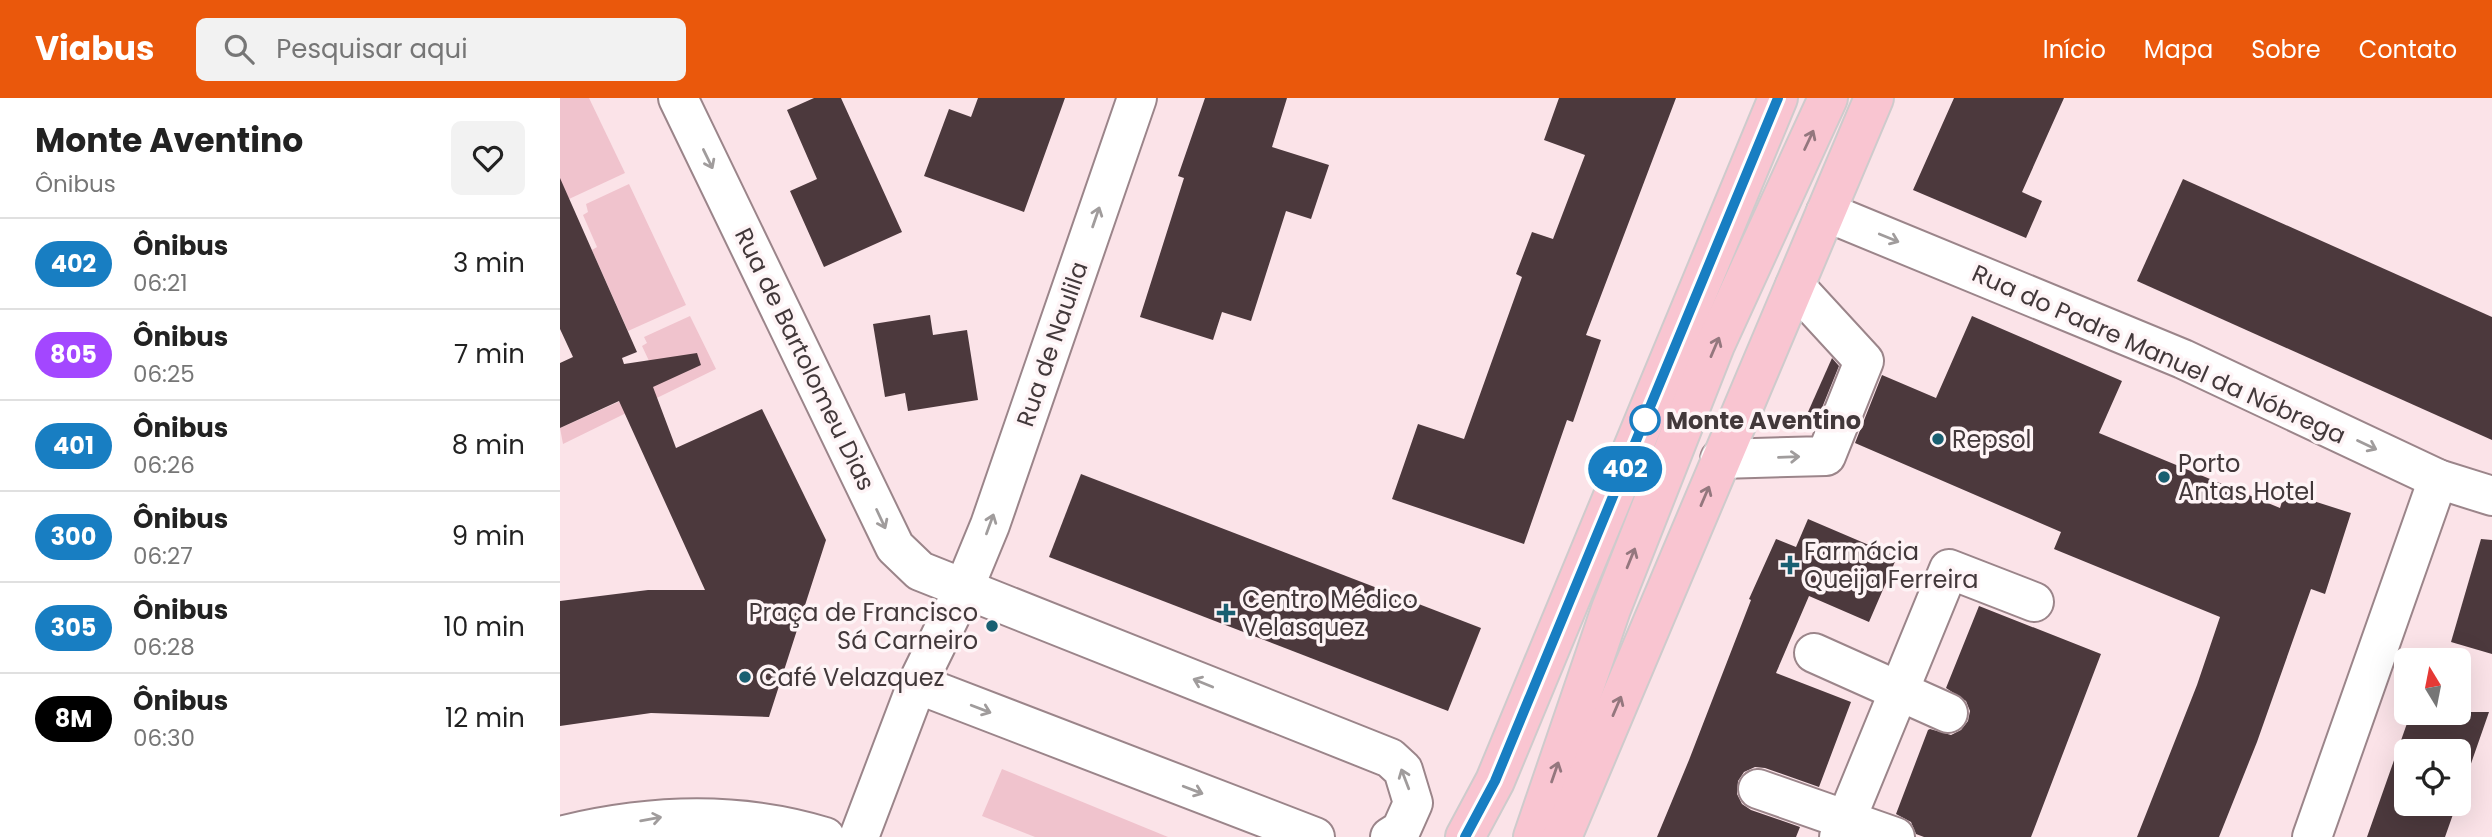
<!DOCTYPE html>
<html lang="pt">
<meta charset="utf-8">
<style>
:root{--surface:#fff;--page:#f2f2f2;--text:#222;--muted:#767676;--line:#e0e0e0;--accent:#ea580c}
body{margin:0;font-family:Poppins,sans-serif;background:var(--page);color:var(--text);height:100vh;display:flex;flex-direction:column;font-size:26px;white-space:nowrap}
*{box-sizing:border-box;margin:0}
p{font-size:23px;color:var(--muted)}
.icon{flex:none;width:38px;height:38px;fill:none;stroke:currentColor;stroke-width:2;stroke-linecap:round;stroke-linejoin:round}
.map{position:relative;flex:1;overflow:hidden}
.side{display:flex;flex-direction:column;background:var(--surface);width:560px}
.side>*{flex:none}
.badge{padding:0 14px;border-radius:23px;font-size:24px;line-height:46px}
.needle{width:46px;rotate:350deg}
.buttons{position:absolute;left:1834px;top:550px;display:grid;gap:14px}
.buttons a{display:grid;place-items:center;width:77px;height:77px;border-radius:10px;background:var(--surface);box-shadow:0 7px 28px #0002;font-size:35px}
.map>.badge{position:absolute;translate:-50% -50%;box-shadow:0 0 0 4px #fff}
.round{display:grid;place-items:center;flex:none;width:74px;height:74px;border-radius:10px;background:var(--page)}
.summary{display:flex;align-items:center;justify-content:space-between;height:119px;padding:0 35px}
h1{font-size:33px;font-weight:700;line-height:52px}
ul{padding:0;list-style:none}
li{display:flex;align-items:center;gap:21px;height:91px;padding:0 35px;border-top:2px solid var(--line)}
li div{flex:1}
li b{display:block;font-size:26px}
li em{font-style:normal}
li .badge{min-width:77px;font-weight:700;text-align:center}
header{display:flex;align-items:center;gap:42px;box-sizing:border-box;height:98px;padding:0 35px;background:var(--accent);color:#fff}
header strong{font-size:33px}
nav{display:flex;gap:38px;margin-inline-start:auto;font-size:24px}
.search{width:490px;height:63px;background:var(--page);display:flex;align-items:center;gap:18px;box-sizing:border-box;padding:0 24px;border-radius:10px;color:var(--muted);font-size:26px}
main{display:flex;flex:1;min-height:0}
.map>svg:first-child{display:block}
.green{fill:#f0c3cd}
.building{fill:#4c393d}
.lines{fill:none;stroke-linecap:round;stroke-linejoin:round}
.minor-casing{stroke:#9b858a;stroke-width:42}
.major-casing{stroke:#cecbcc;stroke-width:42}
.minor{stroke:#fff;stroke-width:38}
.major{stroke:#f9c5d1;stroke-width:38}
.oneway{stroke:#94777e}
.oneway2{stroke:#a09c9c}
.line-casing{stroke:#fff;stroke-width:16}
.line{stroke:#187ec2;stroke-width:10}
.stop-dot{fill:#fff;stroke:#187ec2;stroke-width:3.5}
.poi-dot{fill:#195f71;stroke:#fef4f6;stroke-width:2.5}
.labels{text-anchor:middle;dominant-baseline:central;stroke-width:7;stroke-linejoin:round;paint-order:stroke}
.street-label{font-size:24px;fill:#42383a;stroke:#fef4f6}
.stop-label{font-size:24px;font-weight:bold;fill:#42383a;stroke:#fef4f6;text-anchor:start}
.poi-label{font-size:24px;fill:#42383a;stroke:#fef4f6;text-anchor:start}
</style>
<header>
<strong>Viabus</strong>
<div class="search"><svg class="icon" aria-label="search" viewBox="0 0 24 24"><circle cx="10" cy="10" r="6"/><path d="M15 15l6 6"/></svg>Pesquisar aqui</div>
<nav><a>Início</a><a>Mapa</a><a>Sobre</a><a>Contato</a></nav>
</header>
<main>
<section class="side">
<div class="summary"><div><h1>Monte Aventino</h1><p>Ônibus</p></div><a class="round"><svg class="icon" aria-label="heart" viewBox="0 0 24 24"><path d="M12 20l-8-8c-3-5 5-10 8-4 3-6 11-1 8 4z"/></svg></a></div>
<ul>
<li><span class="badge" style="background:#187ec2;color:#fff">402</span><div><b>Ônibus</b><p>06:21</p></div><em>3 min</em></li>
<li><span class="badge" style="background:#a347ff;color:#fff">805</span><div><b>Ônibus</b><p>06:25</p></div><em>7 min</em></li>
<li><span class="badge" style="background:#187ec2;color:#fff">401</span><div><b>Ônibus</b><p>06:26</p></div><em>8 min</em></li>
<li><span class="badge" style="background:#187ec2;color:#fff">300</span><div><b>Ônibus</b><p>06:27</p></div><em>9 min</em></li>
<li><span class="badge" style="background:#187ec2;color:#fff">305</span><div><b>Ônibus</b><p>06:28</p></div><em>10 min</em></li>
<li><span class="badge" style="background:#000;color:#fff">8M</span><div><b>Ônibus</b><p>06:30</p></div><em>12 min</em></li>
</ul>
</section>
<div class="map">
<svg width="1932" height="739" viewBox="0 0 1932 739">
<rect width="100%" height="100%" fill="#fbe3e8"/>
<!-- green -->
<g class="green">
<path d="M0,0H29L65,75L9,101L0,81Z"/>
<path d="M69,86L126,207L68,233L32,152L37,149L23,117L28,114L26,106Z"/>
<path d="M130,218L156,271L3,346L0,330L92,289L98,282L82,248L87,245L84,239Z"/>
<path d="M442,671L608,739H475L422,718Z"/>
</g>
<!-- building -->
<g class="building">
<path d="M254,0H281L342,134L264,169L230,93L257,81L227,12Z"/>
<path d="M418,0H505L464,114L364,78L389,11L411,19Z"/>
<path d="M645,0H727L712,49L769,67L751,121L726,113L691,223L662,214L653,242L580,219L624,80L618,78Z"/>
<path d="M999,0H1116L1026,237L1041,242L1013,324L1007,322L964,446L832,401L858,326L904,341L962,179L956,176L972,134L993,141L1025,57L984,42Z"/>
<path d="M1394,0H1504L1462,94L1482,103L1466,140L1353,92Z"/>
<path d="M0,80L77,254L62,260L64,266L137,255L141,267L93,289L116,350L202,311L266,442L209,619L91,615L0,628V503L88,492H145L59,303L0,330V265L13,259L0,231Z"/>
<path d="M1623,81L1932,219V342L1577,183Z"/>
<path d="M370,217L373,237L407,232L418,302L348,313L345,295L325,299L313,226Z"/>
<path d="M1412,218L1562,283L1539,335L1720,410L1725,394L1791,415L1765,496L1751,491L1697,644L1659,739H1577L1637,587L1660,519L1494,451L1501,434L1295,345L1322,277L1376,300Z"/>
<path d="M1272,260L1279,268L1255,327L1244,323Z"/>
<path d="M521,376L921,530L888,613L489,459Z"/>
<path d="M1248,421L1337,459L1309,524L1249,498L1216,575L1291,604L1259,689L1205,670L1195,669L1184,674L1178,683L1177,696L1182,706L1191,712L1240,729L1236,739H1097L1129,662L1191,502L1189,501L1216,441L1236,449Z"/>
<path d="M1921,441L1932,442V556L1891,544Z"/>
<path d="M1419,508L1541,556L1471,739H1364L1356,736L1351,724L1336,716L1368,632L1370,631L1391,637L1401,632L1408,623L1410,613L1406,603L1386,590Z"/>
<path d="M1851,614H1929L1899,700V653H1846V705H1897L1885,739H1807Z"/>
</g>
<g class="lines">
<!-- minor casing -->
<g class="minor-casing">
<g id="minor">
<path d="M118,0L335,449L360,473L830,660L843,672L853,705L841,732L830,739"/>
<path d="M1266,114L1623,261L1878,381L1932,398"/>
<path d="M1160,361L1266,358L1304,263L1235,188"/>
<path d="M1254,555L1388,615"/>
<path d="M357,586L755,739"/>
<path d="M1198,691L1335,739"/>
<path d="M0,738C89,716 177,712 265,739"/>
<path d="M299,739L357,586L404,490L430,427L577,0"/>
<path d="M1279,739L1389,471L1474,504"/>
<path d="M1752,739L1878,381"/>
</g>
</g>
<!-- major casing -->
<g class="major-casing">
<g id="major">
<path d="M905,739L935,683L1218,0"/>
<path d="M973,739L1051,511L1155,247L1268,0"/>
<path d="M1002,739L1314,0"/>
</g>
</g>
<!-- minor -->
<use href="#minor" class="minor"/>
<!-- major -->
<use href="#major" class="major"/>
</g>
<!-- one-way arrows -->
<defs><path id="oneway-shaft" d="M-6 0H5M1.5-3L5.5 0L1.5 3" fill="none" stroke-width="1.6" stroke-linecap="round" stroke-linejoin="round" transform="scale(1.75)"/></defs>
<g class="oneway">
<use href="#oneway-shaft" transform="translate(1249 42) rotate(-65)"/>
<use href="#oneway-shaft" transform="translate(1155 249) rotate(-67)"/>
<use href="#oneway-shaft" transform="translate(1145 398) rotate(-67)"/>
<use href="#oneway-shaft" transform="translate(1071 460) rotate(-68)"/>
<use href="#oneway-shaft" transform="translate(1057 608) rotate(-67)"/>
<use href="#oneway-shaft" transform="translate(995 674) rotate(-71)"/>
</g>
<g class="oneway2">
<use href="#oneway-shaft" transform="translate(148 61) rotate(64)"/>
<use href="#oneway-shaft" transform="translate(536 119) rotate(-71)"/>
<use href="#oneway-shaft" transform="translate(1329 140) rotate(22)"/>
<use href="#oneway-shaft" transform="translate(1807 347) rotate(25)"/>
<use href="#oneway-shaft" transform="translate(1229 359) rotate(-2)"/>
<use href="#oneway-shaft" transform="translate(321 421) rotate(65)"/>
<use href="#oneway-shaft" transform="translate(430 426) rotate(-70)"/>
<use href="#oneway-shaft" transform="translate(643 585) rotate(-158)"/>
<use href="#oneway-shaft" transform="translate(421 611) rotate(21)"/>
<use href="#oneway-shaft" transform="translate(845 681) rotate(-111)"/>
<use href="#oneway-shaft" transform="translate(633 692) rotate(21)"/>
<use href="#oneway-shaft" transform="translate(91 721) rotate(-10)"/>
</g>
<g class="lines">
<!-- line casing -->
<g class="line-casing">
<path id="line" d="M905,739L935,683L1218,0"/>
</g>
<!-- line -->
<use href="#line" class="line"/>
</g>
<!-- markers -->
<circle class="stop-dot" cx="1085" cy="322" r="14"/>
<g class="poi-dot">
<circle cx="1378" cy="341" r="7"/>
<circle cx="1604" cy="379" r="7"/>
<path d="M1226.5 456.5h7v7h7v7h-7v7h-7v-7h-7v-7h7z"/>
<path d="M662.5 504.5h7v7h7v7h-7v7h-7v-7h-7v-7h7z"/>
<circle cx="432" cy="528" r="7"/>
<circle cx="185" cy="579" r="7"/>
</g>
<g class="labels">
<!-- street labels -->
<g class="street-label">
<text transform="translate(492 246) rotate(-71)">Rua de Naulila</text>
<text transform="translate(1599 256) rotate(24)">Rua do Padre Manuel da Nóbrega</text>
<text transform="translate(245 261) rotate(64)">Rua de Bartolomeu Dias</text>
</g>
<!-- stop labels -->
<g class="stop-label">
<text x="1106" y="322">Monte Aventino</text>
</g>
<!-- poi labels -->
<g class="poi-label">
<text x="1392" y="341">Repsol</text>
<text x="1618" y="365">Porto<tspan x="1618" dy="28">Antas Hotel</tspan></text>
<text x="1244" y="453">Farmácia<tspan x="1244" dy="28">Queija Ferreira</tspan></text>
<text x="682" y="501">Centro Médico<tspan x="682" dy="28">Velasquez</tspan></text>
<text x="418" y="514" text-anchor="end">Praça de Francisco<tspan x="418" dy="28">Sá Carneiro</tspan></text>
<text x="199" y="579">Café Velazquez</text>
</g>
</g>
</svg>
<div class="buttons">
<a><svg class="needle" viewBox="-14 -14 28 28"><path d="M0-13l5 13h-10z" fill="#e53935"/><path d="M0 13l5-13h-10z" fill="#767676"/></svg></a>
<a><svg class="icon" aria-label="locate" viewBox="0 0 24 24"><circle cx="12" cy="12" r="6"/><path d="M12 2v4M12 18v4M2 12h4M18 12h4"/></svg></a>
</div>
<b class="badge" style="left:1065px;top:371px;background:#187ec2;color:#fff">402</b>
</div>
</main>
